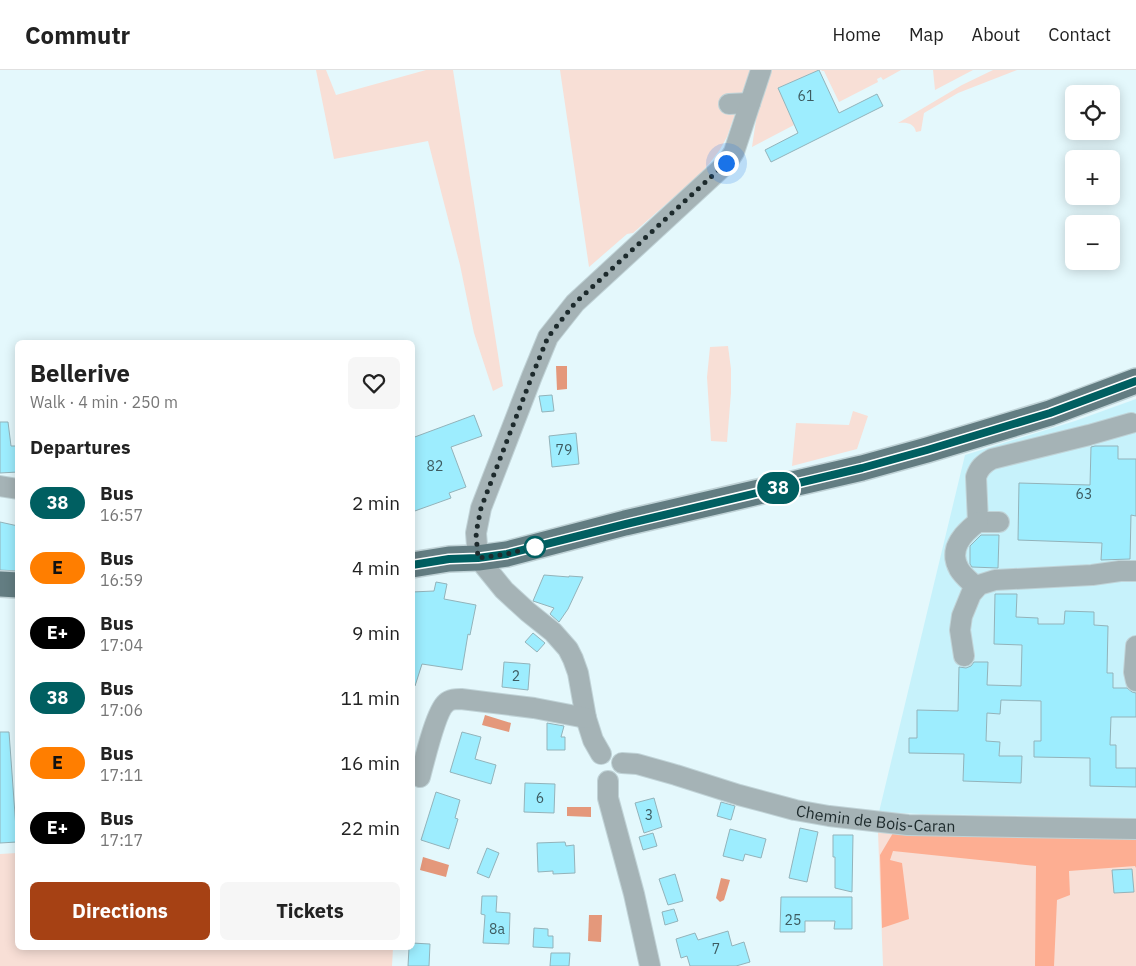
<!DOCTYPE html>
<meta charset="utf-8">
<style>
:root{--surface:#fff;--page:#f6f6f6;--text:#222;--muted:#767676;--line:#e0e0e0;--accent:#a64114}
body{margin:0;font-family:"IBM Plex Sans",sans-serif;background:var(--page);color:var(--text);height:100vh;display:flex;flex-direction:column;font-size:19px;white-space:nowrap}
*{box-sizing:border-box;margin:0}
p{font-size:16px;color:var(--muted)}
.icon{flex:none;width:28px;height:28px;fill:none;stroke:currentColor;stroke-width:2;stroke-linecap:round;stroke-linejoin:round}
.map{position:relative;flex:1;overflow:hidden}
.sheet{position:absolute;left:15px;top:270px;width:400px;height:610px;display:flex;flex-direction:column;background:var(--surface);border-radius:8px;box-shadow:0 2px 12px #0003}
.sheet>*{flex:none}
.badge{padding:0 10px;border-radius:16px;font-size:18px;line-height:32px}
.tools{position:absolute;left:1065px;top:15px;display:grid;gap:10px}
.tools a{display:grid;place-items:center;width:55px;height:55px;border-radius:8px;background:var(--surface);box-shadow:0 2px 12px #0003;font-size:25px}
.you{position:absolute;width:25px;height:25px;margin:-12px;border:4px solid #fff;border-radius:50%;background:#1a73e8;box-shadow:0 0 0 8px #1a73e833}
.map>.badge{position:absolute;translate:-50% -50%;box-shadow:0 0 0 2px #fff}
h2{padding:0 15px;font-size:19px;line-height:45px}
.round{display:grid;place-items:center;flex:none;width:52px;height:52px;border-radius:8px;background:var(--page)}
.head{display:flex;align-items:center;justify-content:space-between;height:85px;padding:0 15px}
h1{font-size:24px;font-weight:700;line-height:38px}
.action{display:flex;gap:10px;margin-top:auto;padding:10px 15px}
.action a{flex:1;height:58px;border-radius:8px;background:var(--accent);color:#fff;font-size:20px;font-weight:700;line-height:58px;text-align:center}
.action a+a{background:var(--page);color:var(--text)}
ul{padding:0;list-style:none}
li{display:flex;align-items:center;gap:15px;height:65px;padding:0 15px}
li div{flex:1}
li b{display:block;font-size:19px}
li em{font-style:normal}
li .badge{min-width:55px;font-weight:700;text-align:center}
header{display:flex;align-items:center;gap:30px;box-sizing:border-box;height:70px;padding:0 25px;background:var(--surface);border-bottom:1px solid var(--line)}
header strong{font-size:24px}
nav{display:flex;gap:28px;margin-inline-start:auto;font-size:18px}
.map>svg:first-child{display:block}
.built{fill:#c7f2fb}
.green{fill:#f8dfd6}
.forest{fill:#fdae92}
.water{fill:#e4987b}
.building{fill:#9dedfe;stroke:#93b3ba}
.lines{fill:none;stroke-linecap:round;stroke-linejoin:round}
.minor-casing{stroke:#c0d3d7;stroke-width:22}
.major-casing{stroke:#c0d3d7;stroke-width:28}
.minor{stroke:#a5b3b6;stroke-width:20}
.major{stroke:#637d82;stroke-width:25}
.line-casing{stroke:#fff;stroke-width:11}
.line{stroke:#005f61;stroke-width:8}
.walk{stroke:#1d2a2c;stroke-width:5;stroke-dasharray:0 9}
.stop-dot{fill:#fff;stroke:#005f61;stroke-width:2.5}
.labels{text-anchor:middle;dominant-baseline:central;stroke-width:5;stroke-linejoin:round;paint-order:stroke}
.number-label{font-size:14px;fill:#3d5b60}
.street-label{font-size:16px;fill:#1d2a2c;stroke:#fff}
</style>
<header>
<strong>Commutr</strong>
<nav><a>Home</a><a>Map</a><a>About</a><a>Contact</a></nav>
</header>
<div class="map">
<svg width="1136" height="896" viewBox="0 0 1136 896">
<rect width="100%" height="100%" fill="#e4f8fc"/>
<!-- built -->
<path class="built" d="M1136,329V748L921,744L879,742L965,385L1075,351Z"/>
<!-- green -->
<g class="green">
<path d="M316,0H326L336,25L426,0H453L503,316L493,321L474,263L460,195L428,71L334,89Z"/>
<path d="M560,0H750L727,67L719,81L709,94L696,108L633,163L627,164L589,197Z"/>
<path d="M771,0H819L778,18L794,55L752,77L757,43Z"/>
<path d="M821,0H901L883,10L881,7L877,9L878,12L839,32L824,1H822Z"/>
<path d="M933,0H973L935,20Z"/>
<path d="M993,0H1017L958,23L924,43L921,61L916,62C914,53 907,52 898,53L962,15Z"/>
<path d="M728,276L731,299V323L727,372L711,371L707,307L710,277Z"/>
<path d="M853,341L868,346L857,379L792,396L796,353L849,355Z"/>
<path d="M878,762L1136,766V896H883Z"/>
<path d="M17,783L18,878H393L392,896H0V784Z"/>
</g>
<!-- forest -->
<path class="forest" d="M893,763L1136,766V798L1135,796L1069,801L1070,825L1057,830L1054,896H1035L1036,796L893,781L890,790L902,793L909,849L882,858L880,785Z"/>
<!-- water -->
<g class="water">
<path d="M556,296H567V319L557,320Z"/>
<path d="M485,645L511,653L509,662L482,655Z"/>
<path d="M567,737H591V747L567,746Z"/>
<path d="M423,787L449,795L446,807L420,800Z"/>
<path d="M721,808L730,810L724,830L720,832L716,828Z"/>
<path d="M589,845H602L601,872L588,871Z"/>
</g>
<!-- building -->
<g class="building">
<path d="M819,0L839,43L877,24L883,36L771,92L765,80L798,63L778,18Z"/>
<path d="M552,325L554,341L542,342L539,326Z"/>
<path d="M474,345L482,366L451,377L466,417L449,423L451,428L412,442V368Z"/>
<path d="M0,352H8L11,376H18V402L0,403Z"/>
<path d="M576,363L579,394L552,397L549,366Z"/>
<path d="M1095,376H1118V389H1136V446L1131,445L1130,489L1101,490L1102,473L1018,470L1019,413L1090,415L1091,377Z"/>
<path d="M0,452L18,456V501L0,500Z"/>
<path d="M981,465H999L998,498L972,497L970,494V476Z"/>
<path d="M544,505L569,507V506L583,507L568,539L559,552L550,544L554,538L533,531Z"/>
<path d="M436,512L447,514L444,529L476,535L470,565L468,564L462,600L422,594L415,616L412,615V522L434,521Z"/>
<path d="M995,524H1017L1016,547L1038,548V554H1064L1065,541L1094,542V555L1108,556L1107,603H1113V618H1127L1132,622L1136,623V647H1111L1110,675H1116V698H1136V717L1090,716V688L1034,687V671H1041V631L1001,630L1000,644L987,643L986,671L1000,672L999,686H1022L1021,713L963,711L964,684L909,683V668H917V640L958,641L959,597L966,598L971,596L974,592H988L987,615L1021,616L1022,575L994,574Z"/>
<path d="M533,563L545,573L537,582L525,572Z"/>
<path d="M504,592L530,594L528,620L502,617Z"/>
<path d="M547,653L564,656L561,667H565V680H547Z"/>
<path d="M0,662H9L17,772L0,773Z"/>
<path d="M462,662L481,667L475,689L496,695L491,714L450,702Z"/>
<path d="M525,713L555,714L554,743L524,742Z"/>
<path d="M436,722L460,730L455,748L458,749L449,779L421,770Z"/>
<path d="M654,728L662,757L644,763L635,733Z"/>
<path d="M721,732L735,736L731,750L717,746Z"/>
<path d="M800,758L818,762L807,812L789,808Z"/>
<path d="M730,759L766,769L761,788L745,784L743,791L723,786Z"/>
<path d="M653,763L657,776L643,780L639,767Z"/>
<path d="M833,765H853L852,822L835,818V787H833Z"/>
<path d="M565,772L566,776L574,775L575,803L553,804V801L538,802L537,773Z"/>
<path d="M487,778L499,783L489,808L477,803Z"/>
<path d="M1132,799L1134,822L1114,823L1112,800Z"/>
<path d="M675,804L683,831L668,835L659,809Z"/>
<path d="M482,826H497L496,842L510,843L509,874L483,873L485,845L481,844Z"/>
<path d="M781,827H852V859H834L835,851H805V862H780Z"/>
<path d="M674,839L678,851L665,855L662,842Z"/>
<path d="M534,858L548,859V866H553V878L533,877Z"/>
<path d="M728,861L732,876L744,872L750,892L736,896H690L687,886L681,888L676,869L695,863L698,870Z"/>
<path d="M412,873L430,874L429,896H408L409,878H412Z"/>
<path d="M551,883H570L569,896H550Z"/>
</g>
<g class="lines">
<!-- minor casing -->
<g class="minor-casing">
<g id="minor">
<path d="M729,34L750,33"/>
<path d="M0,416L18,419"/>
<path d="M999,452H978L976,407C979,398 983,394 992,389L1089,365L1131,353"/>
<path d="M976,517C970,511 963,506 959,499C948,479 962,464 978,452"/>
<path d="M1136,576L1134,602L1136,611"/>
<path d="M964,586L960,560L962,546L971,524L979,515L995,510L1092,505L1120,501H1136"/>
<path d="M601,684L593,670L586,648L578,603L573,589L568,579L553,562L528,542L504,520L478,488L476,463L481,438L532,306L548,267L575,233L727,93L734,82L761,0"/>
<path id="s1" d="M622,693L637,694L676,705L739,725L795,740L829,746L908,755L1136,759"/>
<path d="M420,707C424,692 436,641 446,633C450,629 456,629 461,629L534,638L586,648"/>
<path d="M608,711V728L634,824L650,896"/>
</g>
</g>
<!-- major casing -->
<g class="major-casing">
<g id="major">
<path d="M412,495L449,489L478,488L507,484L625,453L862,398L927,380L1050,343L1136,311"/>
<path d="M0,514L18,515"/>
</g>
</g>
<!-- minor -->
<use href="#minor" class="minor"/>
<!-- major -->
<use href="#major" class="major"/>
</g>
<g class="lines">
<!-- line casing -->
<g class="line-casing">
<path id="line" d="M412,495L449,489L478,488L507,484L626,454L862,398L927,380L1050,343L1136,311"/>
</g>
<!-- line -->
<use href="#line" class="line"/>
<!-- walk -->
<path class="walk" d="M535,477L507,484L478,488L476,463L481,438L532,306L548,267L575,233L726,93"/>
</g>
<!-- markers -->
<circle class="stop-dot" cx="535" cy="477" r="10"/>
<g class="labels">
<!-- number labels -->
<g class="number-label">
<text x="806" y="26">61</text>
<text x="564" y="380">79</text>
<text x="435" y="396">82</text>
<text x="1084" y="424">63</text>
<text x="516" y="606">2</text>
<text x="540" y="728">6</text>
<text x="649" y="745">3</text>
<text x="793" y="850">25</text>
<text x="497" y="859">8a</text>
<text x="716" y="879">7</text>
</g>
<!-- street labels -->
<g class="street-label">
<text stroke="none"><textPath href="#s1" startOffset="261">Chemin de Bois-Caran</textPath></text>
</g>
</g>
</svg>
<div class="tools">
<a><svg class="icon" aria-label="locate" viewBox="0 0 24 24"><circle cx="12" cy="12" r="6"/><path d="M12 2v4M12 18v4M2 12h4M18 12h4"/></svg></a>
<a>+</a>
<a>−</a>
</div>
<div class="you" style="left:726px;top:93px"></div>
<b class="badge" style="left:778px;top:418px;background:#005f61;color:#fff">38</b>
<section class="sheet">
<div class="head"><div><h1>Bellerive</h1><p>Walk · 4 min · 250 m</p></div><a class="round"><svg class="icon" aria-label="heart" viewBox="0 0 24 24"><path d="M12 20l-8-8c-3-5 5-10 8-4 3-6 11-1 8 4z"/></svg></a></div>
<h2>Departures</h2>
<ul>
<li><span class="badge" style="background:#005f61;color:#fff">38</span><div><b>Bus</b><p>16:57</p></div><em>2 min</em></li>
<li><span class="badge" style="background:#ff7e00;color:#111">E</span><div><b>Bus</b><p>16:59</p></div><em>4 min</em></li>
<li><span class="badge" style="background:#000;color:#fff">E+</span><div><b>Bus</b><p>17:04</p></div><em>9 min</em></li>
<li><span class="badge" style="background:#005f61;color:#fff">38</span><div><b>Bus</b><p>17:06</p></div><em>11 min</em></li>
<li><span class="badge" style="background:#ff7e00;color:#111">E</span><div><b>Bus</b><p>17:11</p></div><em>16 min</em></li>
<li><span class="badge" style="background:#000;color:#fff">E+</span><div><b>Bus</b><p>17:17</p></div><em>22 min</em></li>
</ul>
<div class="action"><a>Directions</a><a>Tickets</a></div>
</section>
</div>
